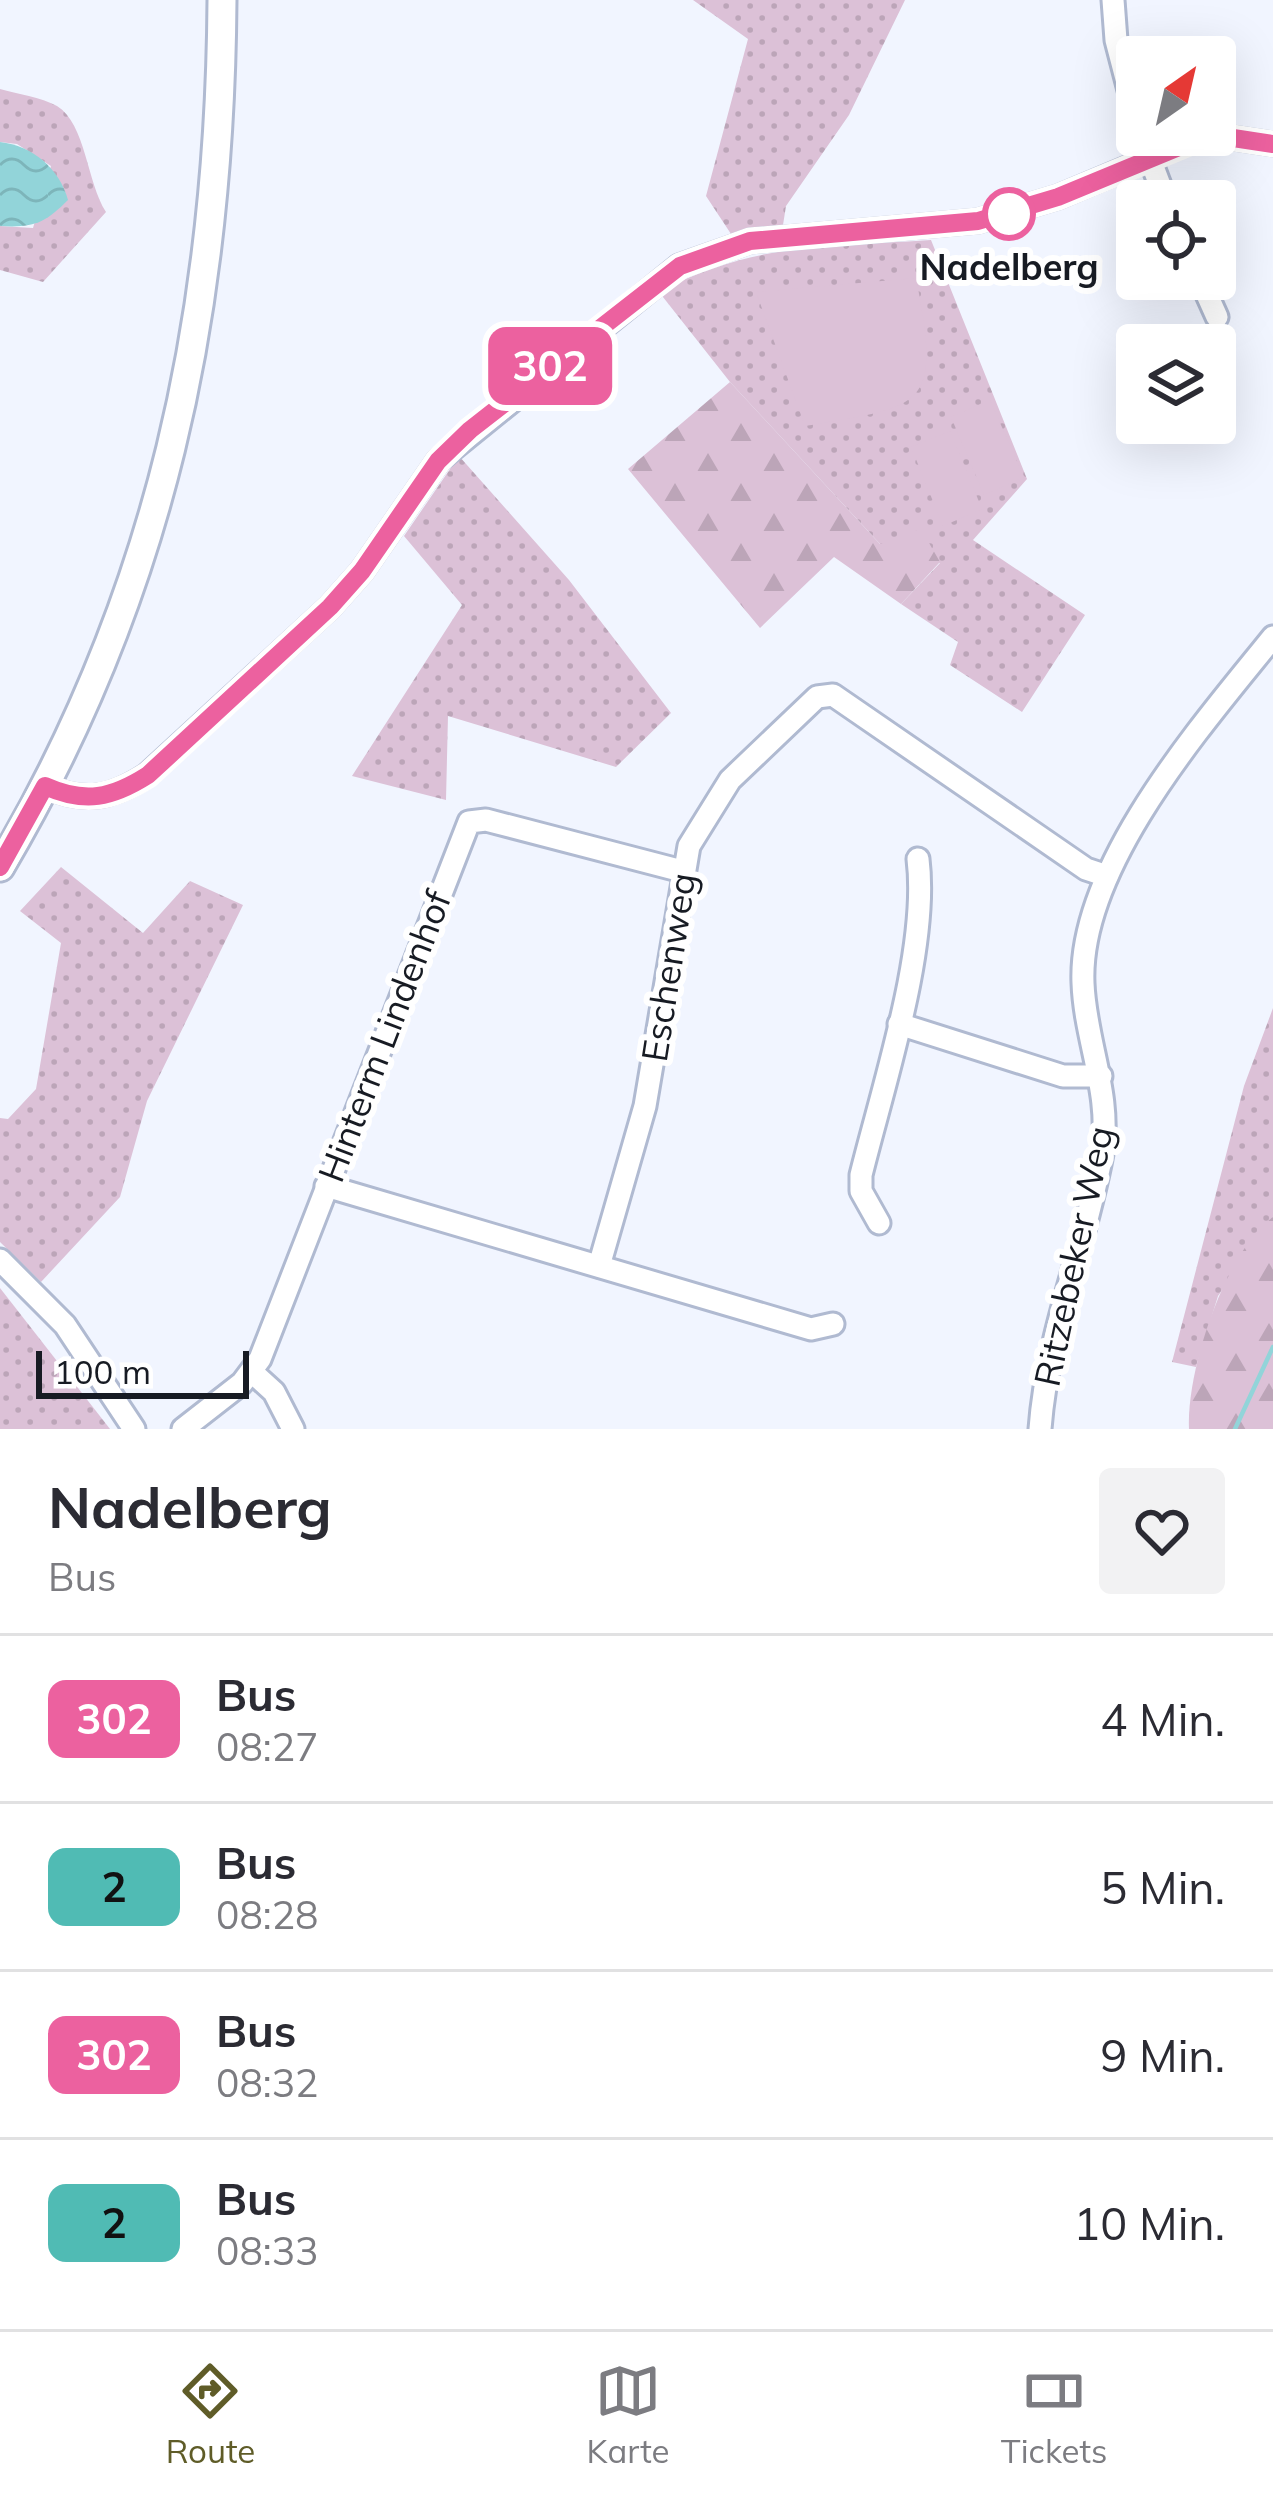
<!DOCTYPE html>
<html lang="de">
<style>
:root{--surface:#fff;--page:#f2f2f3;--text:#2b2b33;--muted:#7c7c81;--line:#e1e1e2;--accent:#5f5c28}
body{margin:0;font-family:Mulish,sans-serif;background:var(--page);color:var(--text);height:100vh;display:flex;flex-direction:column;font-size:45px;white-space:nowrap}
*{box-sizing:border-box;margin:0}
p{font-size:39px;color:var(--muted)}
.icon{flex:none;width:66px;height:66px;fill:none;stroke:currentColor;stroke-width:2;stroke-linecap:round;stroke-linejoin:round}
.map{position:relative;height:1429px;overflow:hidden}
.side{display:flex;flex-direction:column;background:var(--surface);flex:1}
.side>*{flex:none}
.badge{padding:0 24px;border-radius:18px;font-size:42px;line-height:78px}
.needle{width:78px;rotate:34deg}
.fabs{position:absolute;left:1116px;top:36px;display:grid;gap:24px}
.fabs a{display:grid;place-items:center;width:120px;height:120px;border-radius:12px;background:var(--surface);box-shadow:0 12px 48px #0002;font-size:60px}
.scale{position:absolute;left:36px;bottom:30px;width:213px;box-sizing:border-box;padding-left:12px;border:6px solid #171b23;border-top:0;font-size:33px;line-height:42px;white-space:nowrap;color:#171b23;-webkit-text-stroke:9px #fff;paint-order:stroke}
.map>.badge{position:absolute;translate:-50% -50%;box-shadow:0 0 0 6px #fff}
.round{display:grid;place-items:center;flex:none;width:126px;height:126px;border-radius:12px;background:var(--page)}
.headline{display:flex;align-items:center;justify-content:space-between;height:204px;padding:0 48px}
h1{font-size:57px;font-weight:700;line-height:90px}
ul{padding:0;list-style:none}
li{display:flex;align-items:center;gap:36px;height:168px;padding:0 48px;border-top:3px solid var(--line)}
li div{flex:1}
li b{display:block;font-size:45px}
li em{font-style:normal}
li .badge{min-width:132px;font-weight:700;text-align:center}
.menu{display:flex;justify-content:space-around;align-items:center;height:168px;border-top:3px solid var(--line);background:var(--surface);font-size:33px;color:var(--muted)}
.menu a{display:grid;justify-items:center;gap:6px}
.menu .current{color:var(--accent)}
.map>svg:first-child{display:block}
.grass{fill:url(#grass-dots)}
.forest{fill:url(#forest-firs)}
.pitch{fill:#dcc1d7}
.water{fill:url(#water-waves)}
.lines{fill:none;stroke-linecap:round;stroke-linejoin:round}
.stream{stroke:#92d4d9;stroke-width:4.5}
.minor-casing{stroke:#b0bad1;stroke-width:27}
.major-casing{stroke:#b0bad1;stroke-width:33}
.minor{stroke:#fff;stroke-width:21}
.major{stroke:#fff;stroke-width:27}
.line-casing{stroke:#fff;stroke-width:27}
.line{stroke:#ec619f;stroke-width:18}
.stop-dot{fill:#fff;stroke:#ec619f;stroke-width:6}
.labels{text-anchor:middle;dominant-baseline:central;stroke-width:12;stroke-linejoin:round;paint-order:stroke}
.stop-label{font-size:36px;font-weight:bold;fill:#171b23;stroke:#fff}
.street-label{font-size:36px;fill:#171b23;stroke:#fff}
</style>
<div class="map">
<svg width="1273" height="1429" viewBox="0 0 1273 1429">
<defs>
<pattern id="grass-dots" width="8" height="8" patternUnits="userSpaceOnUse" patternTransform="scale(3)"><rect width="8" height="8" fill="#dcc1d7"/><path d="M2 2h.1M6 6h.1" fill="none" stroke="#bca5b8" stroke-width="1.8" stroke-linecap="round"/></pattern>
<pattern id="forest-firs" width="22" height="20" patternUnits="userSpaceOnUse" patternTransform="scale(3)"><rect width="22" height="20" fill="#dcc1d7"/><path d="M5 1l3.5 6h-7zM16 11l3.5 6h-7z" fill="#bca5b8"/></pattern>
<pattern id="water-waves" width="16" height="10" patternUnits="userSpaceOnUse" patternTransform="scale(3)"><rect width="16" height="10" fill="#92d4d9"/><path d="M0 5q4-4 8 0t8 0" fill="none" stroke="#7db5ba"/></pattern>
</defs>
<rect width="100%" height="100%" fill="#f1f5ff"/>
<!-- grass -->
<g class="grass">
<path d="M693,0H905L849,115L786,206L783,225L731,234L706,196L748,39Z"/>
<path d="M0,89C17,94 41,97 57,106C86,124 87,183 106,212L43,282L0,270V226L33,228L51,166L17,144L0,142Z"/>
<path d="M931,240L1027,479L973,540L1085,615L1022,712L950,665L958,642L901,604L940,563L881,545L730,382L659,292C753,242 828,247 931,240Z"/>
<path d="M459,456L569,580L671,713L616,767L448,716L446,800L352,776L462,605L404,536Z"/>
<path d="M61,867L143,933L190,881L243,905L147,1101L120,1197L41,1282L0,1242V1118L8,1119L36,1089L61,943L20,911Z"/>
<path d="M1273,1008V1217L1218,1296L1196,1367L1172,1362L1244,1086Z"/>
<path d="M0,1288L110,1429H0Z"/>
</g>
<!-- forest -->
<g class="forest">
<path d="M730,382L880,544L921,529L940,562L901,604L834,557L760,628L628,469Z"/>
<path d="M1273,1217V1429H1189C1186,1371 1225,1252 1273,1217Z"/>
</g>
<!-- pitch -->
<g class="pitch">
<path d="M916,278C942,409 925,406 805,426L756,292Z"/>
<path d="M990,400L1024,477L984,495L951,417Z"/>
<path d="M950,431L982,509L943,526L911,447Z"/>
</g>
<!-- water -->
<path class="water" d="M0,142C33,146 59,168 68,200C45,223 34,228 0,226Z"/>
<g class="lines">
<!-- stream -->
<path class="stream" d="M1235,1429L1273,1347"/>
<!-- minor casing -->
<g class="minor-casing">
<g id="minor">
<path d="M1113,0L1116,40L1137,121"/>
<path d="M1141,135L1166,201"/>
<path d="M1200,279L1217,317"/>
<path d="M45,786C85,804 112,798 147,775L330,607L362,571L438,461L679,266L750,241L978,221L1058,197L1196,139L1220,136L1273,144"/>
<path d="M899,1024L1063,1076H1101"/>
<path d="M326,1186L811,1329L833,1324"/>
<path d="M879,1223L861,1191V1175C883,1086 929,948 918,859"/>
<path d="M0,1260L65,1325L134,1429"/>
<path d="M599,1266L645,1106L689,846L730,780L817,697L833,695L1086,869L1107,876"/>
<path d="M252,1372L274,1392L293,1429"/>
<path d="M183,1429L242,1383L260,1359L469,822L486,820L682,871"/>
<path d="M1040,1429C1047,1334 1085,1247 1102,1154C1112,1094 1085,1041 1083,983C1078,866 1203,724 1273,637"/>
</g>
</g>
<!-- major casing -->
<g class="major-casing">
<path id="major" d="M0,867C161,595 220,313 222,0"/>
</g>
<!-- minor -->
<use href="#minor" class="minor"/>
<!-- major -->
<use href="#major" class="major"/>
</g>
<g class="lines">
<!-- line casing -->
<g class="line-casing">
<path id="line" d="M0,867L45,786C85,804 112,798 148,775L330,607L362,571L438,461L470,430L680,266L750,241L978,221L1058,197L1196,140L1220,136L1273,144"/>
</g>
<!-- line -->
<use href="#line" class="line"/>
</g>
<!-- markers -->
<circle class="stop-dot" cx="1009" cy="214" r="24"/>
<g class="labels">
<!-- stop labels -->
<g class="stop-label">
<text x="1009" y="266">Nadelberg</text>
</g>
<!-- street labels -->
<g class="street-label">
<text transform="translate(668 967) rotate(-81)">Eschenweg</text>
<text transform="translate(384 1036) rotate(-69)">Hinterm Lindenhof</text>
<text transform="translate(1073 1256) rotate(-78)">Ritzebeker Weg</text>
</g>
</g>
</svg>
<div class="fabs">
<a><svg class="needle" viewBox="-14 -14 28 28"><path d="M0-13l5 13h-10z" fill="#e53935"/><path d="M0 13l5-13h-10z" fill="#7c7c81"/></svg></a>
<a><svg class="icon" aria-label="locate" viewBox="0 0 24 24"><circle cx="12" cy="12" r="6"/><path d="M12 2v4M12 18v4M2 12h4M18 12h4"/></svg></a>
<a><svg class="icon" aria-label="layers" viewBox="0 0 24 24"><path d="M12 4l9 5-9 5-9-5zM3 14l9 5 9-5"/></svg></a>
</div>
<div class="scale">100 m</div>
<b class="badge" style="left:550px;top:366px;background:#ec619f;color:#fff">302</b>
</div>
<section class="side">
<div class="headline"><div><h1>Nadelberg</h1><p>Bus</p></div><a class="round"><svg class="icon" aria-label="heart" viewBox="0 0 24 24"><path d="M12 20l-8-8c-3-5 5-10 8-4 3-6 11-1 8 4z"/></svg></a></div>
<ul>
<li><span class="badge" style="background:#ec619f;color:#fff">302</span><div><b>Bus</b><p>08:27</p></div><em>4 Min.</em></li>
<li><span class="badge" style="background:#50bbb4;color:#111">2</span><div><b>Bus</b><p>08:28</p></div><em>5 Min.</em></li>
<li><span class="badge" style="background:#ec619f;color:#fff">302</span><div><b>Bus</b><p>08:32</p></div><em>9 Min.</em></li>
<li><span class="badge" style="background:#50bbb4;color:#111">2</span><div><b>Bus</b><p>08:33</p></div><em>10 Min.</em></li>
</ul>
</section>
<nav class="menu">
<a class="current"><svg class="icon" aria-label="directions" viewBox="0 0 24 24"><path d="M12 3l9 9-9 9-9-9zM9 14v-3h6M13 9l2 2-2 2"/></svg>Route</a>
<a><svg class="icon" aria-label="map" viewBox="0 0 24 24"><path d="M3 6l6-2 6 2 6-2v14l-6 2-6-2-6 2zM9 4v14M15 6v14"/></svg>Karte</a>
<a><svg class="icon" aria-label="tickets" viewBox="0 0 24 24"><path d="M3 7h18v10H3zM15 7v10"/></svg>Tickets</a>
</nav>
